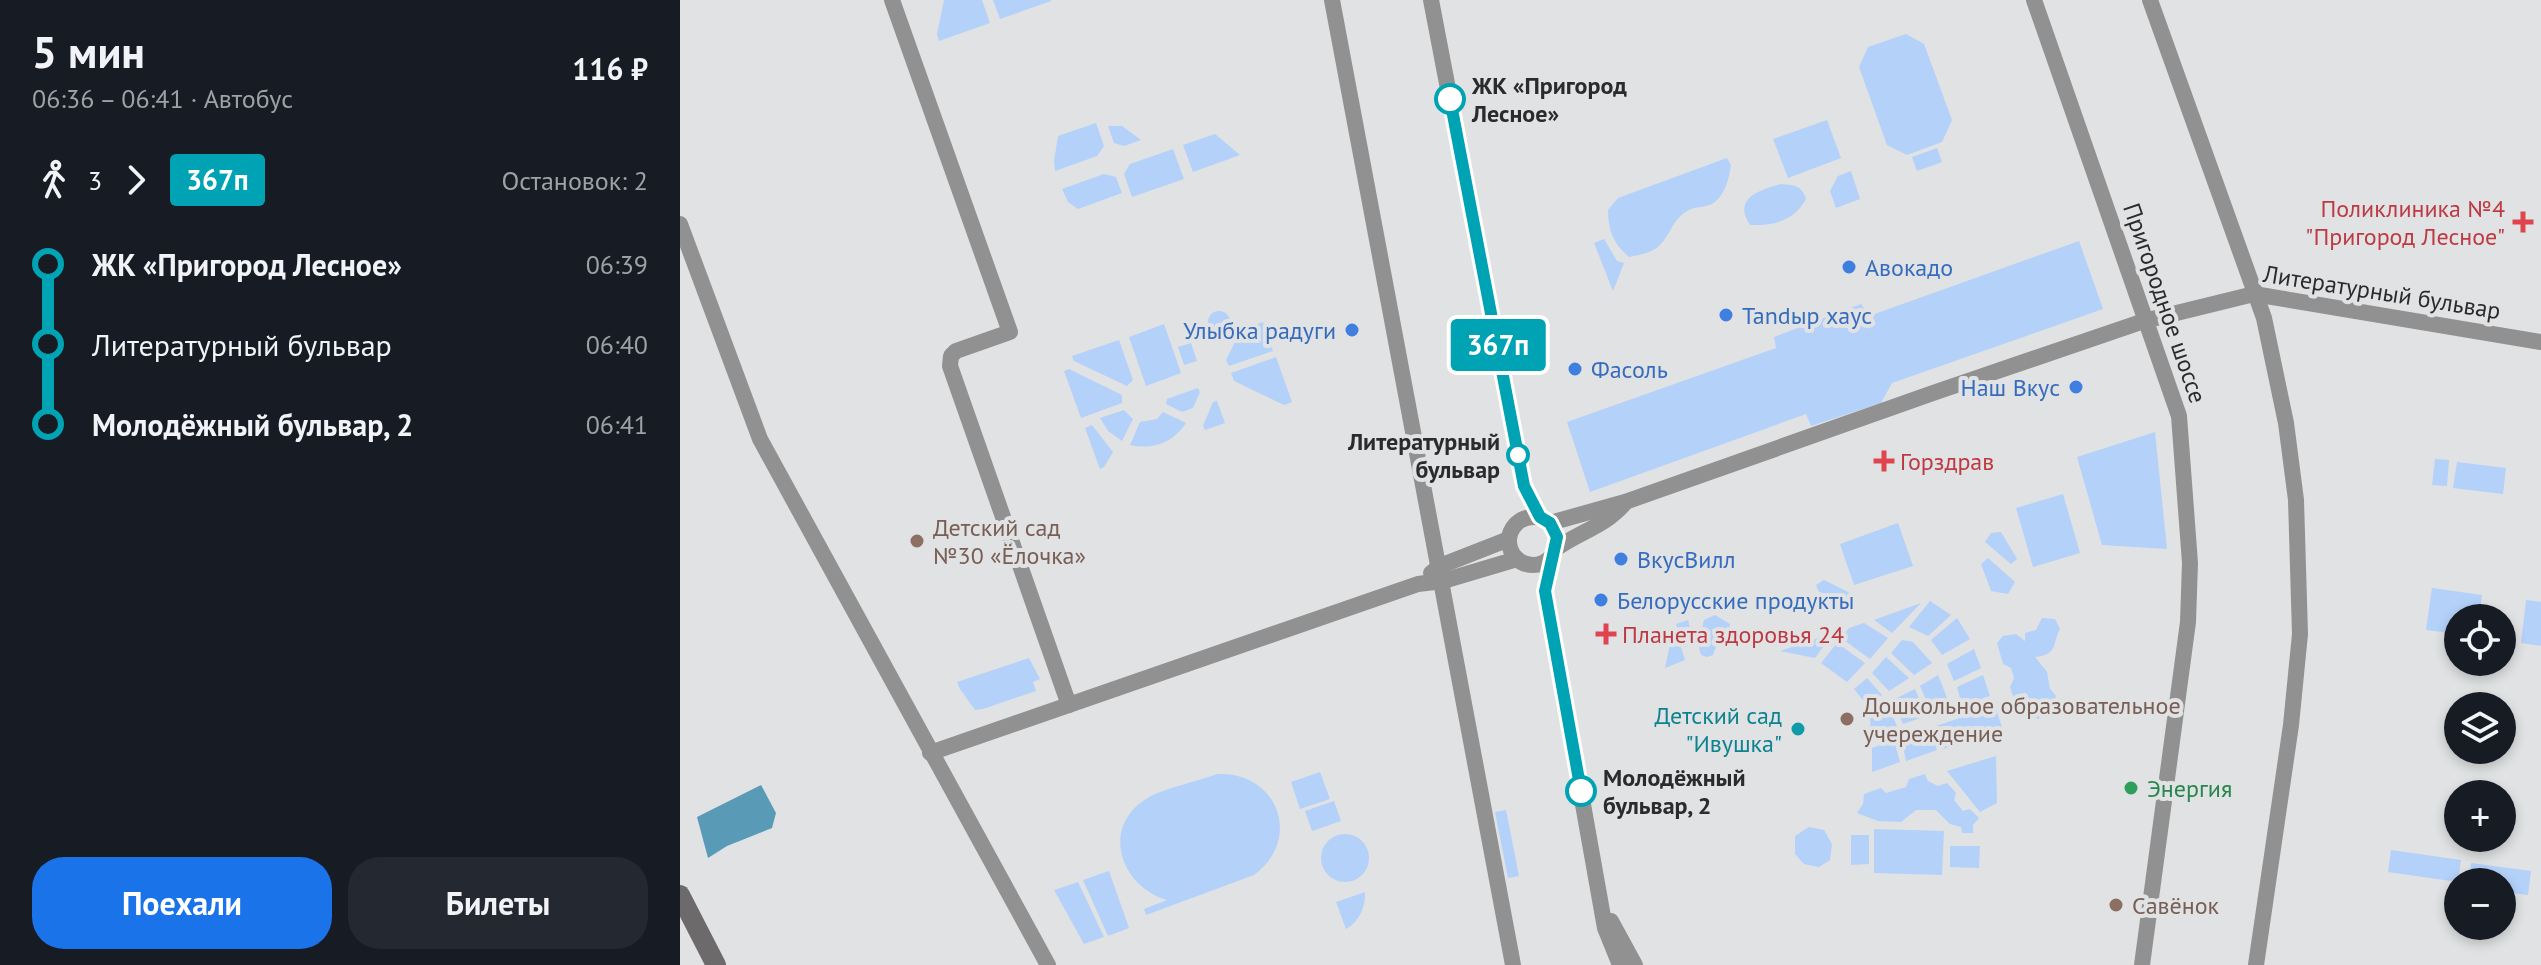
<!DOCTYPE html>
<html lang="ru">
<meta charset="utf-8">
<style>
:root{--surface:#171b24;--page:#242831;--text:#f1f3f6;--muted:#9ea1a6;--accent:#1a73e8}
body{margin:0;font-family:"PT Sans",sans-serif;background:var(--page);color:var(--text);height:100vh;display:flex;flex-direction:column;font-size:30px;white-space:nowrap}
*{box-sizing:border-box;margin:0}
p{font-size:26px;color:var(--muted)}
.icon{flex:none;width:44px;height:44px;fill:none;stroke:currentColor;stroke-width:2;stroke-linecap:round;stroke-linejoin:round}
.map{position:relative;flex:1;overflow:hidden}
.panel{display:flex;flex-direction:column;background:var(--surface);width:680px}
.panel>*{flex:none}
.badge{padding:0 16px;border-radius:6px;font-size:28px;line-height:52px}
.fabs{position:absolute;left:1764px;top:604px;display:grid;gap:16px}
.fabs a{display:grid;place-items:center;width:72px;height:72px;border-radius:50%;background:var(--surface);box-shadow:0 4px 12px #0003;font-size:40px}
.map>.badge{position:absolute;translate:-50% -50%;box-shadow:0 0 0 4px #fff}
.legs{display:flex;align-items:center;gap:12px;height:88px;padding:0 32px;font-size:26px}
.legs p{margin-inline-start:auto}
.summary{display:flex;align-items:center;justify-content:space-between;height:136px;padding:0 32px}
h1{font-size:44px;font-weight:600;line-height:60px}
.button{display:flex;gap:16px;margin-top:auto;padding:16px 32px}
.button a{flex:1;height:92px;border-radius:32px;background:var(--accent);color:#fff;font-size:32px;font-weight:600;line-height:92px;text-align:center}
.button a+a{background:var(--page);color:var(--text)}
ul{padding:0 32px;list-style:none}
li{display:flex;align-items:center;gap:28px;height:80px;font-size:30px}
li i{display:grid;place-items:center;width:12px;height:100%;margin:0 10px;background:currentColor}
li i::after{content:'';width:20px;height:20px;margin:-10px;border:6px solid;border-radius:50%;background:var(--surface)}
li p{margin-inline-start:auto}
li:first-child i{background:linear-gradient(#0000 50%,currentColor 0)}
li:last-child i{background:linear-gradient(currentColor 50%,#0000 0)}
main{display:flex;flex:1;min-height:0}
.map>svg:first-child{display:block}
.green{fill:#b4d1fa}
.water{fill:#599bb7}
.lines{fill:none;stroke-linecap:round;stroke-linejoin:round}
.minor{stroke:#929191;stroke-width:16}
.secondary{stroke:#6c6a6b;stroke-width:20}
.line-1-casing{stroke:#fff;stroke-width:18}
.line-1{stroke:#00a3b4;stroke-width:12}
.stop-1-dot{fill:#fff;stroke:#00a3b4;stroke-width:4}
.health-dot{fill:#e0444e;stroke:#e0e2e4;stroke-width:3}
.shop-dot{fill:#3f7fe0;stroke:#e0e2e4;stroke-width:3}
.education-dot{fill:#8d6e63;stroke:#e0e2e4;stroke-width:3}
.culture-dot{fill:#0f9aa8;stroke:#e0e2e4;stroke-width:3}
.leisure-dot{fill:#2e9e5b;stroke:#e0e2e4;stroke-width:3}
.labels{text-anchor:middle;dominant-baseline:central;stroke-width:8;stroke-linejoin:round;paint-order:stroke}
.stop-label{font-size:24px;font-weight:bold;fill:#2b2b2c;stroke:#e0e2e4;text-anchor:start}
.health-label{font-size:24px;fill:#be3a42;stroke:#e0e2e4;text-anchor:start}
.shop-label{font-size:24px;fill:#366cbe;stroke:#e0e2e4;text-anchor:start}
.street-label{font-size:24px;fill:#2b2b2c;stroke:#e0e2e4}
.education-label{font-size:24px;fill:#785e54;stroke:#e0e2e4;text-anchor:start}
.culture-label{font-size:24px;fill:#0d838f;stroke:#e0e2e4;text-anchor:end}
.leisure-label{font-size:24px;fill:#27864d;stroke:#e0e2e4;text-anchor:start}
</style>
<main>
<section class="panel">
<div class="summary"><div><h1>5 мин</h1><p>06:36 – 06:41 · Автобус</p></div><b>116 ₽</b></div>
<div class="legs"><svg class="icon" aria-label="walk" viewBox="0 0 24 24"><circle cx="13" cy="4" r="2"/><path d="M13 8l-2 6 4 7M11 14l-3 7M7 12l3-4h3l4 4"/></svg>3<svg class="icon" aria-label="forward" viewBox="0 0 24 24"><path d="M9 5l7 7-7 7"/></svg><b class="badge" style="background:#00a3b4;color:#fff">367п</b><p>Остановок: 2</p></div>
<ul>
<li><i style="color:#00a3b4"></i><b>ЖК «Пригород Лесное»</b><p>06:39</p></li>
<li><i style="color:#00a3b4"></i><span>Литературный бульвар</span><p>06:40</p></li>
<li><i style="color:#00a3b4"></i><b>Молодёжный бульвар, 2</b><p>06:41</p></li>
</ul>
<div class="button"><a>Поехали</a><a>Билеты</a></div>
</section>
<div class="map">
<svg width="1861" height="965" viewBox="0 0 1861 965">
<rect width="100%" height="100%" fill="#e0e2e4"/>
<!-- green -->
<g class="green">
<path d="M264,0H302L310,23L259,41L257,34Z"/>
<path d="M313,0H371V1L320,19Z"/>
<path d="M1226,34L1244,44L1272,120L1262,142L1227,155L1207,145L1179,67L1188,47Z"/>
<path d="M1147,120L1161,158L1108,178L1093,139Z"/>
<path d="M416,123L424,146L417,156L375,171L374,161L378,136Z"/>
<path d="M442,126L461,140L444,146L434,143L428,126Z"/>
<path d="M535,134L560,155L513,172L503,145Z"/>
<path d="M1257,148L1262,162L1237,171L1232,157Z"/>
<path d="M493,149L504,179L452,197L444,174L450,164Z"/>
<path d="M1047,158L1051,165C1049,178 1046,191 1037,200C1029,209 1017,205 1007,211C992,220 990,236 979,246C972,253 958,255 949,257C933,244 928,229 928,210L938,198Z"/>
<path d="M1171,171L1180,199L1156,208L1150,191L1158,176Z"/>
<path d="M424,174L436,177L442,193L398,209L388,202L382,189Z"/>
<path d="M1101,184C1115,185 1122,186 1126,199C1114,221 1093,226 1070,225C1052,198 1080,190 1101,184Z"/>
<path d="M924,239L937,261L944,263L933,291L914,243Z"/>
<path d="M1399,241L1423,309L1212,383L1201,403L1131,426L1126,414L910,492L887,422L1096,348L1094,337L1181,304L1189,316Z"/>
<circle cx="539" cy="322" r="11"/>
<path d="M583,322L593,351L549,366L546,360L561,330Z"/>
<path d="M484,324L501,373L466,386L449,337Z"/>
<path d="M439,340L453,380L447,386L394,361L392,356Z"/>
<path d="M511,343L517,361L504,365L498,347Z"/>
<path d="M596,357L612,402L604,405L554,381L551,373Z"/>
<path d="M389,369L442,395V403L401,418L384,371Z"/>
<path d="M518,388L520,392L513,408L502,412L486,404L487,399Z"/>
<path d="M537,401L545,423L525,430L523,426L533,402Z"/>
<path d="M444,410L453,419L442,441L428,431L420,418Z"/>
<path d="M483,412L506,423C493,443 473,450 450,445L460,422L477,419Z"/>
<path d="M412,425L433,452L424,467L420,469L405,428Z"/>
<path d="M1475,432L1487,549L1422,545L1397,457Z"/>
<path d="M1755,459L1769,460L1767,486L1752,485Z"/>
<path d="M1777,462L1826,468L1823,494L1773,488Z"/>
<path d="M1383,494L1400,553L1353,567L1336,508Z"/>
<path d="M1218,523L1233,566L1174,585L1160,544Z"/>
<path d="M1321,532L1337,559L1331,564L1305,542L1311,533Z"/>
<path d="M1308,558L1335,582L1328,594L1311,591L1301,564Z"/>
<path d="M1144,580L1172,594V600L1139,592L1136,585Z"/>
<path d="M1752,588L1802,595L1799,618H1778V634L1746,630Z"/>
<path d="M1137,595L1170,602L1167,607L1134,610L1129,600Z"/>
<path d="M1846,600L1861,602V646L1841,643Z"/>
<path d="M1250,601L1271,615L1248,636L1229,627Z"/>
<path d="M1241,603L1212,633L1194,620Z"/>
<path d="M1035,615L1050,624L1049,635L1036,647L1033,655L1027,657L1021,655L1019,648C1022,637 1021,630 1024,620Z"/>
<path d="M1277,618L1290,639L1262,655L1251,640Z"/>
<path d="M1362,618L1375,619L1380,629C1371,646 1379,654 1355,657L1367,672L1370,689L1376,696L1372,705L1358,719L1349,714H1339L1330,687L1334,678L1331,668L1323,664L1317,643L1323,636L1336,634L1345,641V633L1356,630Z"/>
<path d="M1008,620L1011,633L1008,646L1004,647L1001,640L999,641L1005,660L985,668L991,639L1000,635L996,624Z"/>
<path d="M1184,623L1208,638L1190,659L1161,638L1169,628Z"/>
<path d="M1153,633L1135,658L1100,651Z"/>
<path d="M1222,640L1233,642L1252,663L1234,675L1211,653Z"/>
<path d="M1157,643L1185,663L1167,682L1141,663Z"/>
<path d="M1294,649L1301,668L1274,681L1267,664Z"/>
<path d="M1206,657L1229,678L1209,691L1192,673Z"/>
<path d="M349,658L360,679L353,682L356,691L303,709L295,710L280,689L277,682Z"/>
<path d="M1258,675L1271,708L1252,714L1240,686Z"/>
<path d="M1303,675L1310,696L1282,705L1277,687Z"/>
<path d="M1187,678L1202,695L1186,704L1174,689Z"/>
<path d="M1235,689L1246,716L1223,724L1213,700Z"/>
<path d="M1207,704L1217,726L1191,736L1190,713Z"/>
<path d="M1315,706L1323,730L1263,749L1256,726Z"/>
<path d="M1249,728L1257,750L1226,761L1221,737Z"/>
<path d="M1214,740L1220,762L1192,772V748Z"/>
<path d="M1316,756L1317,803L1300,812L1267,771Z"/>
<path d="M640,772L650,799L620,809L611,782Z"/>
<path d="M537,774C598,771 623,839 574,875L466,915L464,909L487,900C441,887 420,828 466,799C484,788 516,782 537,774Z"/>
<path d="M1245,774L1248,781L1258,786L1267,783L1276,793L1274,800L1283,811L1290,809L1299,818L1293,825V833H1282L1281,827L1270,824L1256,810H1236L1221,822L1198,821L1177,813L1183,804L1184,794L1201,788L1206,793L1226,787L1229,779Z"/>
<path d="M654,801L661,821L632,831L625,811Z"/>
<path d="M826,810L839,876L828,878L815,812Z"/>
<path d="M1129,827L1144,830L1152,844L1150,860L1139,867L1124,864L1115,854V836Z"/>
<path d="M1194,829L1264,831L1262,875L1194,873Z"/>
<circle cx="665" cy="858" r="24"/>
<path d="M1171,835H1189V864L1171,865Z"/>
<path d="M1270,846H1300L1299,868L1270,867Z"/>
<path d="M1711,850L1781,860L1778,882L1708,872Z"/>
<path d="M1791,863L1851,871L1848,895L1822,892V882H1789Z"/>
<path d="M429,871L449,928L428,936L403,880Z"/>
<path d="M398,882L424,937L404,944L374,890Z"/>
<path d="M685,892C686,906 679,922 666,929L656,902Z"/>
</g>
<!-- water -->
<path class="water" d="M81,785L96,813L92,828L47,846L28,858L17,817Z"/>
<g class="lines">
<!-- minor -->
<g class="minor">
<path d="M212,0L330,332L276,351L271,356L270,366L389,705"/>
<path d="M652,0L833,965"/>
<path d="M751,0L844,486L860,517"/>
<path d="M1354,0L1499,416L1510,563L1508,622L1462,965"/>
<path d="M1470,0L1584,318L1606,423L1616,500L1620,634L1611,725L1576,965"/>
<path d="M0,224L80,439L368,965"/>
<circle cx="853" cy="541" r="24"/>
<path d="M870,523L945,502L1253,393L1464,321L1574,294L1861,342"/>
<path d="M877,548C903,530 922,528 944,504"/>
<path d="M871,557L865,591L925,928L940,965"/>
<path d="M751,573L760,566L829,539"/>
<path d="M250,753L738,584L763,581L837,559"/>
<path d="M931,921L955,965"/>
</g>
<!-- secondary -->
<path class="secondary" d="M0,895L36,965"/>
</g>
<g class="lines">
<!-- line-1 casing -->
<g class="line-1-casing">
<path id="line-1" d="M770,99L844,486L860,517L870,523L877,537L865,591L901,791"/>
</g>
<!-- line-1 -->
<use href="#line-1" class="line-1"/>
</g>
<!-- markers -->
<g class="stop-1-dot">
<circle cx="770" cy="99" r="14"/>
<circle cx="838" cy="455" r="10"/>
<circle cx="901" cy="791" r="14"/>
</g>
<g class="health-dot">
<path d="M1839 210h8v8h8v8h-8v8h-8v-8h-8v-8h8z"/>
<path d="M1200 449h8v8h8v8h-8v8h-8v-8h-8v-8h8z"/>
<path d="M922 622h8v8h8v8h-8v8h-8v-8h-8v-8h8z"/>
</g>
<g class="shop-dot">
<circle cx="1169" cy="267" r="8"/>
<circle cx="1046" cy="315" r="8"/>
<circle cx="672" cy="330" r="8"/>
<circle cx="895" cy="369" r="8"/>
<circle cx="1396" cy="387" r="8"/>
<circle cx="941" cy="559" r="8"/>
<circle cx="921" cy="600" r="8"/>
</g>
<g class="education-dot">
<circle cx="237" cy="541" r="8"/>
<circle cx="1167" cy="719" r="8"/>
<circle cx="1436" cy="905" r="8"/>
</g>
<circle class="culture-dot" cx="1118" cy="729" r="8"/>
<circle class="leisure-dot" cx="1451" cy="788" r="8"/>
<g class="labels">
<!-- stop labels -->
<g class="stop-label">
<text x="792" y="85">ЖК «Пригород<tspan x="792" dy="28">Лесное»</tspan></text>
<text x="820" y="441" text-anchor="end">Литературный<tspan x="820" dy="28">бульвар</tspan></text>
<text x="923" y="777">Молодёжный<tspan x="923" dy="28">бульвар, 2</tspan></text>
</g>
<!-- health labels -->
<g class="health-label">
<text x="1825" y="208" text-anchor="end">Поликлиника №4<tspan x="1825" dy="28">"Пригород Лесное"</tspan></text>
<text x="1220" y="461">Горздрав</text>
<text x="942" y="634">Планета здоровья 24</text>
</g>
<!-- shop labels -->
<g class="shop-label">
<text x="1185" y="267">Авокадо</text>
<text x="1062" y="315">Tandыр хаус</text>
<text x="656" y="330" text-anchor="end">Улыбка радуги</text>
<text x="911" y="369">Фасоль</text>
<text x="1380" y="387" text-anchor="end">Наш Вкус</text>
<text x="957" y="559">ВкусВилл</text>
<text x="937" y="600">Белорусские продукты</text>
</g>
<!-- street labels -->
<g class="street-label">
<text transform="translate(1702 292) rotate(9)">Литературный бульвар</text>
<text transform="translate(1485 303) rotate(71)">Пригородное шоссе</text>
</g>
<!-- education labels -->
<g class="education-label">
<text x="253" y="527">Детский сад<tspan x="253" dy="28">№30 «Ёлочка»</tspan></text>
<text x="1183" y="705">Дошкольное образовательное<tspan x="1183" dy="28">учереждение</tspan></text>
<text x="1452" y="905">Савёнок</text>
</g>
<!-- culture labels -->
<g class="culture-label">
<text x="1102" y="715">Детский сад<tspan x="1102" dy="28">"Ивушка"</tspan></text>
</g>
<!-- leisure labels -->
<g class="leisure-label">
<text x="1467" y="788">Энергия</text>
</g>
</g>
</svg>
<div class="fabs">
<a><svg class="icon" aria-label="locate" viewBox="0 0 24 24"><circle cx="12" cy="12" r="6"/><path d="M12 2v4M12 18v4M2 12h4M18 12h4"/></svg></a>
<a><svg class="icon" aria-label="layers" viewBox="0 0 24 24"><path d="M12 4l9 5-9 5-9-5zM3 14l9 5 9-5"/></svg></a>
<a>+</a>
<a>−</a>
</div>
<b class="badge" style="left:818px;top:345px;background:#00a3b4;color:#fff">367п</b>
</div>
</main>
